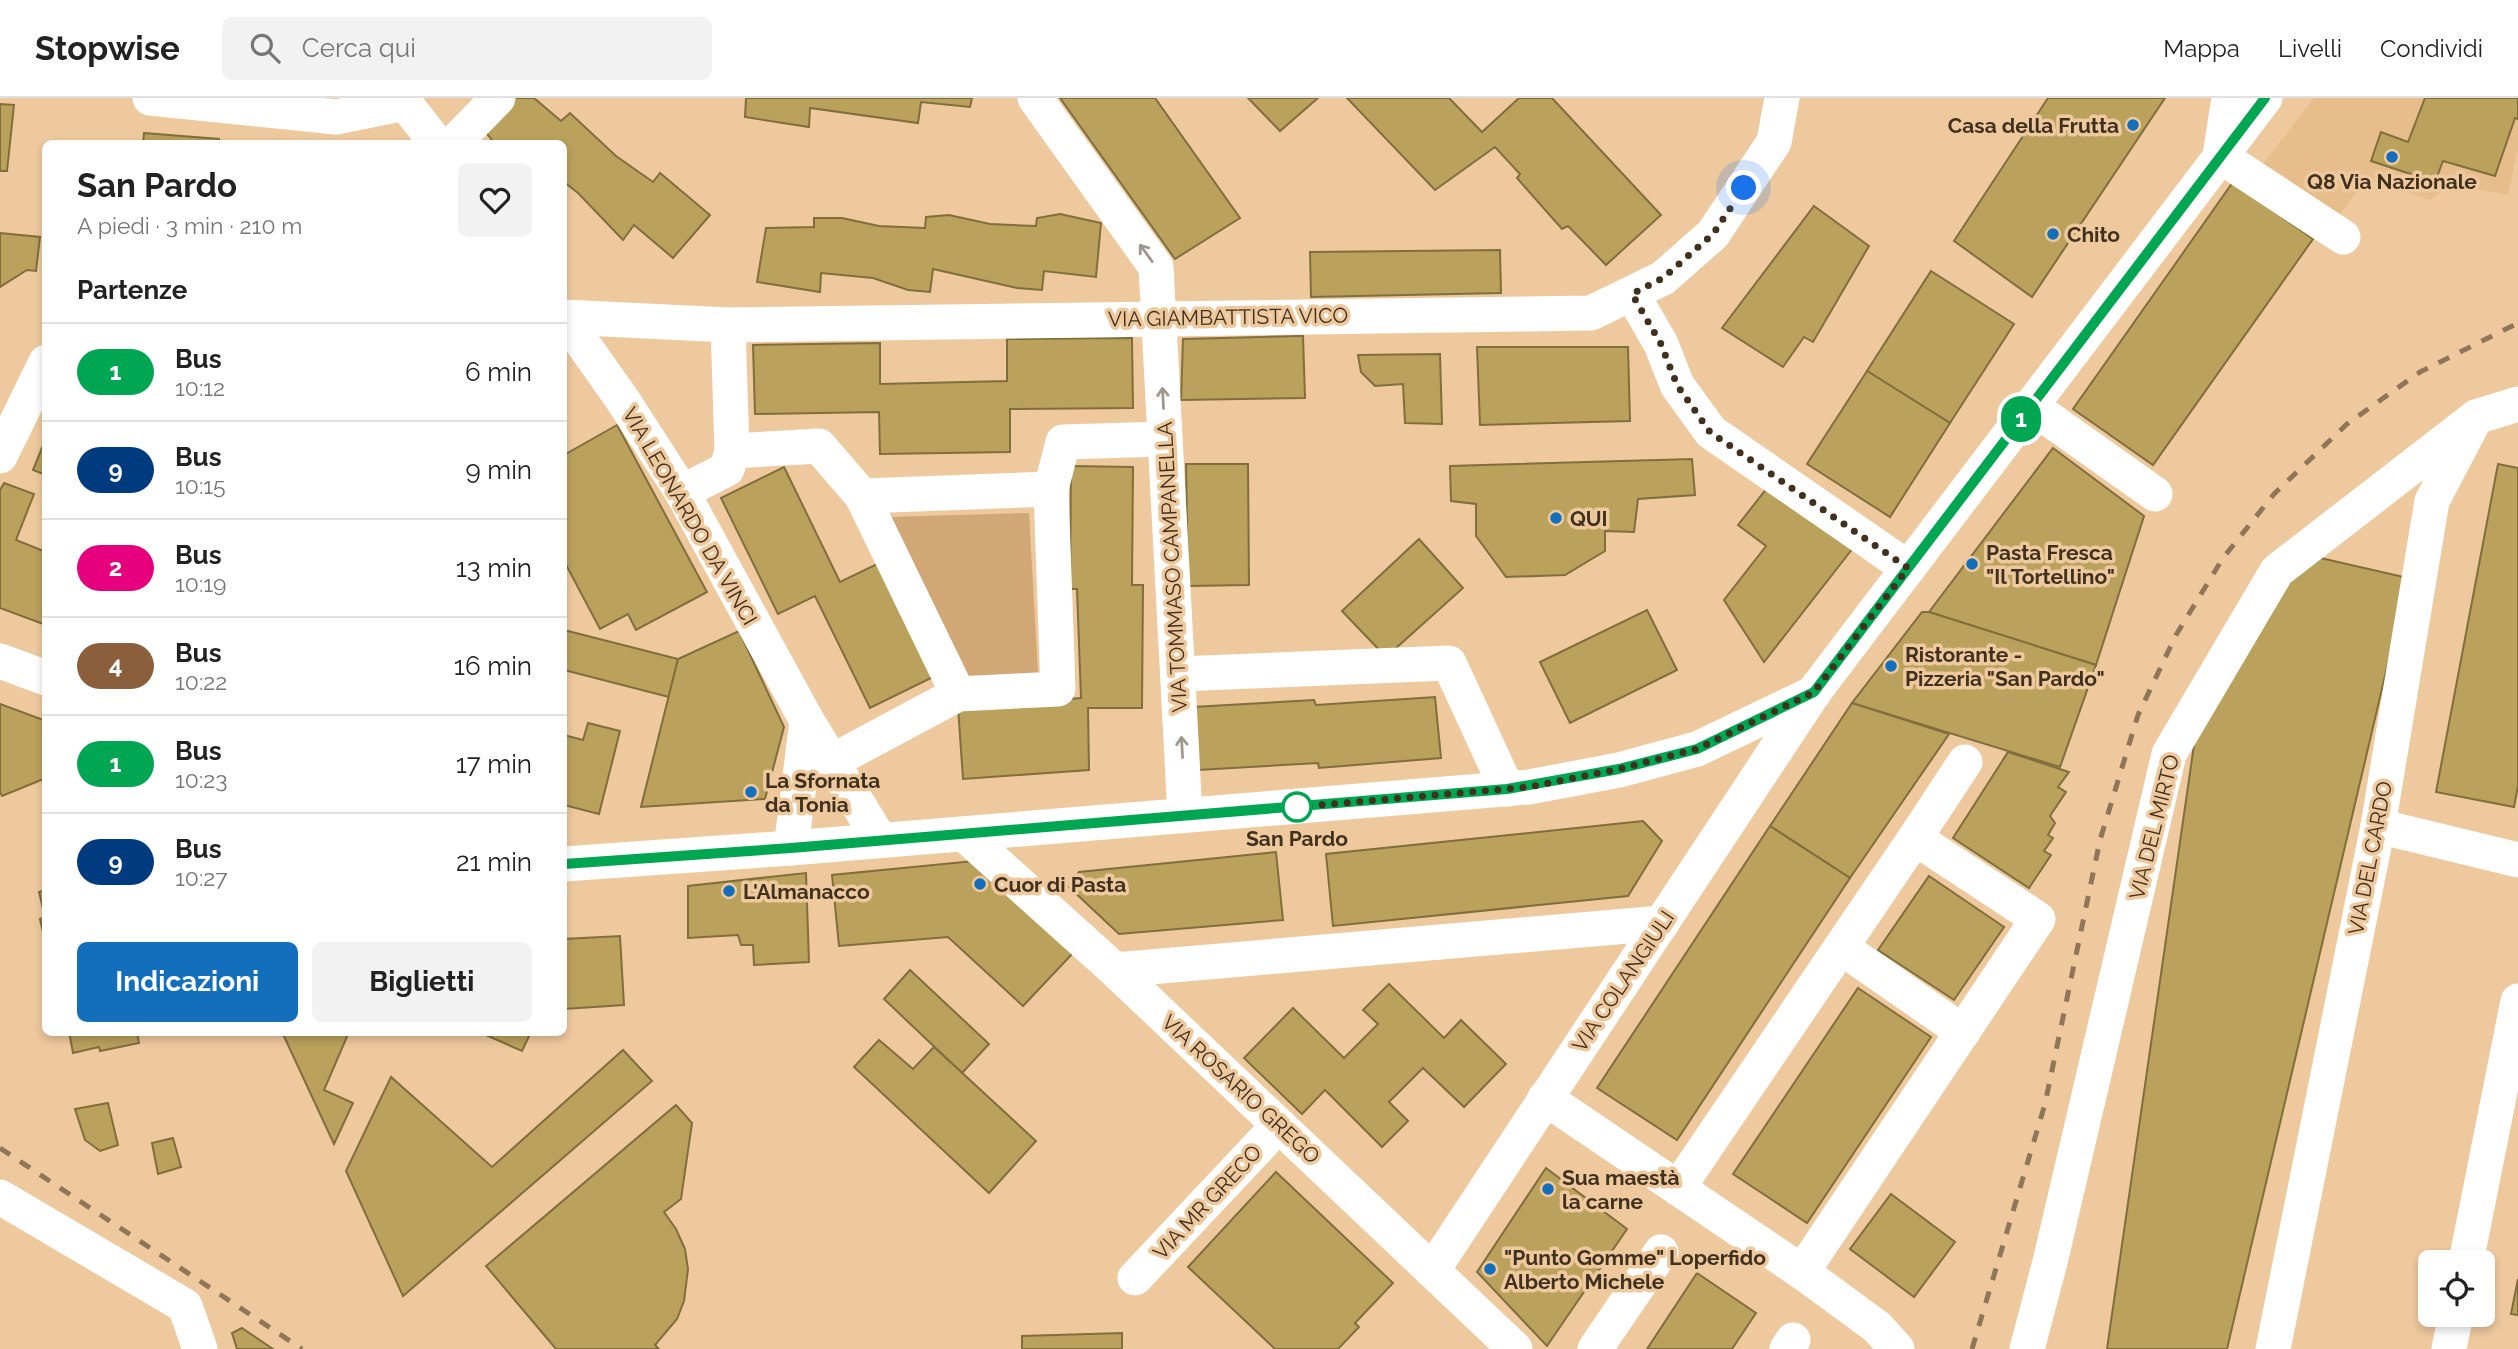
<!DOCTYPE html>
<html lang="it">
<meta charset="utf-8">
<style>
:root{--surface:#fff;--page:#f2f2f2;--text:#222;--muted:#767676;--line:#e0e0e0;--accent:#136ebb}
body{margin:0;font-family:Raleway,sans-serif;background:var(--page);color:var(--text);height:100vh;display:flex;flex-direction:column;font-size:26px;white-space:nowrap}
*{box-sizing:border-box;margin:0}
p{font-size:23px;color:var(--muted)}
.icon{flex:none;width:38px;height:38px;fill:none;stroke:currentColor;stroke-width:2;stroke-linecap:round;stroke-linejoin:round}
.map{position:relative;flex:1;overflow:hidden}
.panel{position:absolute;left:42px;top:42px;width:525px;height:896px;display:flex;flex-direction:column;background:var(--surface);border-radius:10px;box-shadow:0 4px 10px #0003}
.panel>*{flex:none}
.badge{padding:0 14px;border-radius:23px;font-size:24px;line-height:46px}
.fabs{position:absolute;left:2418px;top:1152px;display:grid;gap:14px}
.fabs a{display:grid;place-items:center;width:77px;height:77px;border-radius:10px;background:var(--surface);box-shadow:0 4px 10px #0003;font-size:35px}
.you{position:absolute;width:35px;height:35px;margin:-18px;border:5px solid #fff;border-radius:50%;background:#1a73e8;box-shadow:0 0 0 10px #1a73e833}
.map>.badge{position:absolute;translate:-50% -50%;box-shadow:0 0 0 4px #fff}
h2{padding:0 35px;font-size:26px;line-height:63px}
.round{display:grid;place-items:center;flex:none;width:74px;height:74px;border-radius:10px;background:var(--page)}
.head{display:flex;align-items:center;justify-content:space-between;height:119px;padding:0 35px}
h1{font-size:33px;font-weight:700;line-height:52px}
.primary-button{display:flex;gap:14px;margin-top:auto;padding:14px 35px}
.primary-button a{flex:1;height:80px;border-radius:10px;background:var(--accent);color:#fff;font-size:28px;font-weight:700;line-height:80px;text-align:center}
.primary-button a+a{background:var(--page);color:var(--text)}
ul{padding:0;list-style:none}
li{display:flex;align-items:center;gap:21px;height:98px;padding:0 35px;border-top:2px solid var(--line)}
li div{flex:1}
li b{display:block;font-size:26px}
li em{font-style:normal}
li .badge{min-width:77px;font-weight:700;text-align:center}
header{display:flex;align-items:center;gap:42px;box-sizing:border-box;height:98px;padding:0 35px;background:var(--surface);border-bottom:2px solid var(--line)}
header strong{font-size:33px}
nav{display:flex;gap:38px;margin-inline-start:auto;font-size:24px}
.search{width:490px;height:63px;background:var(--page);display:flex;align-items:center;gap:18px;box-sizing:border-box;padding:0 24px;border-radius:10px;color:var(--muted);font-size:26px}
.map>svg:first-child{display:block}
.built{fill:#e8bd8c}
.green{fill:#d1a776}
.building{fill:#baa15c;stroke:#806e3d;stroke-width:2}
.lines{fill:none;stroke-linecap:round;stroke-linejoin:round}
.street{stroke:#fff;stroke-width:35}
.rail{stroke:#8f7659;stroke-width:5;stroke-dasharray:12 12;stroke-linecap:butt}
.oneway{stroke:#a0988f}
.line-casing{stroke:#fff;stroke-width:16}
.line{stroke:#00a651;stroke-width:10}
.walk{stroke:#40311f;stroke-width:7;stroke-dasharray:0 12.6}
.poi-dot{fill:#136ebb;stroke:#efc99e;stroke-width:2.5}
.stop-dot{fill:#fff;stroke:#00a651;stroke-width:3.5}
.labels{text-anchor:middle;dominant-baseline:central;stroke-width:7;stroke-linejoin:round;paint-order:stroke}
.poi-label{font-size:21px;font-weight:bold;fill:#40311f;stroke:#efc99e;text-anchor:start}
.street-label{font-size:21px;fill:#40311f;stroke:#efc99e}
.stop-label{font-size:21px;font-weight:bold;fill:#40311f;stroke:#efc99e}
</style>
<header>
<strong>Stopwise</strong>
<div class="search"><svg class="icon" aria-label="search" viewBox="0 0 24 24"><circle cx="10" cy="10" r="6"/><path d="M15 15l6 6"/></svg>Cerca qui</div>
<nav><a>Mappa</a><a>Livelli</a><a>Condividi</a></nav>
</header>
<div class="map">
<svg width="2518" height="1251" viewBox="0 0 2518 1251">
<rect width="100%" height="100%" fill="#efc99e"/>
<!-- built -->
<path class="built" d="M2314,0H2518V51L2508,97L2452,87L2430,102L2367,81L2336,121L2263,66Z"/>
<!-- green -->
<path class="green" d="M1029,415L1038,575L966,578L887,419Z"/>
<!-- building -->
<g class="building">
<path d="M515,0H534L561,23L570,15L616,58L653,84L660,75L710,117L673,160L634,127L623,142L578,95L564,84V46H495L485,33Z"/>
<path d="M746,0H972L970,9L921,4L918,25L810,10L809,29L745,19Z"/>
<path d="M1060,0H1155L1240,120L1175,161Z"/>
<path d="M1248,0H1318L1280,33Z"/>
<path d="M1347,0H1449L1482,34L1519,0H1552L1661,117L1606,167L1568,128L1562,131L1517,80L1520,76L1495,49L1435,92Z"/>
<path d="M2048,0H2165L2032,199L1954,143Z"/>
<path d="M2425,0H2518V21L2515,20L2495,78L2443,63L2435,84L2371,63L2381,34L2408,44Z"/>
<path d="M0,6L14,7L7,73H0Z"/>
<path d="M144,35L219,41V46H143Z"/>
<path d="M2233,84L2313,141L2153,367L2073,311Z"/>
<path d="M1814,108L1869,148L1813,244L1804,239L1783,269L1722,230Z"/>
<path d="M1060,116L1101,125L1096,179L1044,173L1042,192L1017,190L933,171L930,194L908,192L873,180L821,175L820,194L757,184L766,130L814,129V120H842L879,128L925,130L926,119L949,117L990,126L1036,128L1037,120Z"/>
<path d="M0,135L40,139L36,173L27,172L0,189Z"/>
<path d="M1500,152L1501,195L1311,199L1310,154Z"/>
<path d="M1931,173L2014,226L1950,325L1867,273Z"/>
<path d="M1300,238H1303L1305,300L1181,302L1183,241Z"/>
<path d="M1132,240L1133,310L1010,311V354L880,356L879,314L755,316L753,247L880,245V286L1007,283V241Z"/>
<path d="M1477,249H1628L1630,323L1480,327Z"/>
<path d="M1440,256L1442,326L1405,325L1403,286L1375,288L1361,274L1358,257Z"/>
<path d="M1867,273L1950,325L1890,419L1807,366Z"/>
<path d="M617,327L707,494L636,532L628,516L600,531L564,463V357Z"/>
<path d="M46,340V377L33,372Z"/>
<path d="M2053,350L2144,418L2096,567L1929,514Z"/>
<path d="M1692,361L1695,397L1638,401L1634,434L1605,433V453L1565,477L1506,479L1476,438V406L1451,403L1450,368Z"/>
<path d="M1186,366H1248L1249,487L1188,488Z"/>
<path d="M2498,366L2518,370V688L2514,709L2436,694Z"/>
<path d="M1071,368L1133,369L1132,487H1143L1142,610H1088L1089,672L963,681L958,609L1081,600L1077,491H1070Z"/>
<path d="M784,369L840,484L877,466L933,579L870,610L815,498L778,516L721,400Z"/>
<path d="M4,385L34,396L16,442L46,454V527L0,510V392Z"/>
<path d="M1771,385L1853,450L1764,564L1724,502L1766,448L1738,427Z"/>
<path d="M1419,441L1463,490L1386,559L1342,513Z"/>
<path d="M2303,456L2408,480L2227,1251H2107L2197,626Z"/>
<path d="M1647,512L1677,572L1570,625L1540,564Z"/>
<path d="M1922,514H1929L2096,567L2060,669L1852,605Z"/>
<path d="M564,532L678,561L669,599L564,572Z"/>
<path d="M739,533L784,629L765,701L641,709L678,561Z"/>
<path d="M1435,599L1441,660L1319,670L1318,665L1198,672L1193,609L1314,602L1316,607Z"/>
<path d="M1852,605L1949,636L1850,780L1770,728Z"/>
<path d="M0,606L46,623V680L2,698L0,694Z"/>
<path d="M588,625L620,633L599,716L564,707V637L583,642Z"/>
<path d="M2008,654L2069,674L2058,689L2066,694L2050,718L2055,725L2048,737L2053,740L2044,753L2051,757L2029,790L1953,740Z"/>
<path d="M1643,723L1662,743L1628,798L1333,828L1326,756Z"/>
<path d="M1770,728L1850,780L1677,1042L1597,990Z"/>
<path d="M1276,754L1283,822L1119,836L1069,789L1079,774Z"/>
<path d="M974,763L1073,855L1023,908L948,839L839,848L832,777Z"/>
<path d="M806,775L809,864L754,867L753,847H741L738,837L688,840V788Z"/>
<path d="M1929,778L2004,829L1954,902L1878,852Z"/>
<path d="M46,792V847L40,821L45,819L39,794Z"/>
<path d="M620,838L624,907L564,911V841Z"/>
<path d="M910,872L989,946L962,975L884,901Z"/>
<path d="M1389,886L1444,940L1461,922L1506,966L1464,1009L1423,970L1389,1004L1408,1023L1382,1049L1325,992L1302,1016L1244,960L1293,910L1344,960L1378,926L1363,912Z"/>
<path d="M1858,890L1931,939L1807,1125L1733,1076Z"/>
<path d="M69,934H137L139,945L100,953L99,949L73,955Z"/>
<path d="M282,934H349L324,992L353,1005L334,1046Z"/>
<path d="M479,934H531L522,953Z"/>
<path d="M879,942L913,971L934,949L1036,1043L989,1095L854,969Z"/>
<path d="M623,952L652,983L403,1198L346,1073L391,979L492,1069Z"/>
<path d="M108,1005L118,1047L100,1053L85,1042L75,1011Z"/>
<path d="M676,1007L692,1025L681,1101L664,1114L676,1131L685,1151L688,1171L684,1203L677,1221L655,1247L659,1251H556L486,1168Z"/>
<path d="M173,1040L181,1069L158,1076L152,1045Z"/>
<path d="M1546,1070L1627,1131L1547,1248L1477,1174Z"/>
<path d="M1276,1074L1393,1185L1355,1225L1359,1229L1338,1251H1275L1188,1169Z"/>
<path d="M1891,1096L1955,1144L1914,1199L1850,1151Z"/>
<path d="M1697,1175L1756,1215L1732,1251H1647Z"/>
<path d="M2518,1181V1217L2511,1216Z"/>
<path d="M242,1230L273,1251H237L232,1235Z"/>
<path d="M1122,1235V1251H1022V1238Z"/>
</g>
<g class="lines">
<!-- street -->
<g class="street">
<path d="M150,0L336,19L405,5"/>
<path d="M401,0L437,46"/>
<path d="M1035,0L1156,169L1185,717"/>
<path d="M2229,0L2220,58L2343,139"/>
<path d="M453,46L498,0"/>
<path d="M1632,196L1661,246L1677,287L1711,334L1908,470"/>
<path d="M564,219L728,227L1591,215L1663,180L1713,136L1774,44L1782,0"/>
<path d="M564,219L622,301L682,394L807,623"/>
<path d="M2031,308L2155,396"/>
<path d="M732,353L819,348L862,398L1051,391L1063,344L1165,341"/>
<path d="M0,358L46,264"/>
<path d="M682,394L727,371L732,353L728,227"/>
<path d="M862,398L958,596"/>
<path d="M0,563L46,580"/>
<path d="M1178,576L1449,565L1507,691"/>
<path d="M831,664L958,596L1058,591L1051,391"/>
<path d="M2378,728L2518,762"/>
<path d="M964,736L1115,872L1515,1251"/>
<path d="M1915,740L1965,664"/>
<path d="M791,750L807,623L880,742"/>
<path d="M564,766L791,750L1529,689L1619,672L1697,651L1814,595"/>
<path d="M1842,850L1963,934"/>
<path d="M1115,872L1662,825"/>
<path d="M1545,1000L1802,1174L1877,1229L1897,1251"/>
<path d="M1678,1090L1915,740L2038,821L1802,1174"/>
<path d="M0,1099L185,1208L200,1251"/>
<path d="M2466,1164L2518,903"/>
<path d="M1432,1173L1814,594L2265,0"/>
<path d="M1135,1180L1279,1027"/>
<path d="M1595,1251L1661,1154"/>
<path d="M1787,1251L1793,1242"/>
<path d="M2027,1251L2050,1164L2169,656L2277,473L2476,319"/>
<path d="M2273,1251L2378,728L2432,403L2476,319L2518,306"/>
<path d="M2449,1251L2456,1216"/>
</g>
<!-- rail -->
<g class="rail">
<path d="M0,1050L302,1251"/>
<path d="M1972,1251L2045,1006L2100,742L2138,617L2176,537L2223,460L2274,396L2347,326L2420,274L2518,225"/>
</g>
</g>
<!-- one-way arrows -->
<defs><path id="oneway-shaft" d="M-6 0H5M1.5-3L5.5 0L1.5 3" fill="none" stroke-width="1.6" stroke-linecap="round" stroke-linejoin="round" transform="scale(1.75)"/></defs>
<g class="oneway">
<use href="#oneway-shaft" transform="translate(1146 155) rotate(-126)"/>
<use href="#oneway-shaft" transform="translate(1163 300) rotate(-93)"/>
<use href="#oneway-shaft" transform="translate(1182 649) rotate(-93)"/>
</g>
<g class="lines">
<!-- line casing -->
<g class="line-casing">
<path id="line" d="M564,766L791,750L1507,691L1619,671L1697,651L1814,594L2265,0"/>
</g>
<!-- line -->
<use href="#line" class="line"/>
<!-- walk -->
<path class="walk" d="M1297,709L1529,689L1619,671L1697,651L1814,594L1908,470L1710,334L1677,287L1661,246L1632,196L1663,180L1713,136L1744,90"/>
</g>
<!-- markers -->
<g class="poi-dot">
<circle cx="2133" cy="27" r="7"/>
<circle cx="2392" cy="59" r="7"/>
<circle cx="2053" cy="136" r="7"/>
<circle cx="1556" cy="420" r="7"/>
<circle cx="1972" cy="466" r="7"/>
<circle cx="1891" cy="568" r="7"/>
<circle cx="751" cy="694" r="7"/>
<circle cx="980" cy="786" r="7"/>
<circle cx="729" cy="793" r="7"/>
<circle cx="1548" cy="1091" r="7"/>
<circle cx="1490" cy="1171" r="7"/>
</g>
<circle class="stop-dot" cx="1297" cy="709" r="14"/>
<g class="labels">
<!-- poi labels -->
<g class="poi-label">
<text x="2119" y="27" text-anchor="end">Casa della Frutta</text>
<text x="2392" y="83" text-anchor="middle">Q8 Via Nazionale</text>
<text x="2067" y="136">Chito</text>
<text x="1570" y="420">QUI</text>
<text x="1986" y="454">Pasta Fresca<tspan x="1986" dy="24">"Il Tortellino"</tspan></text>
<text x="1905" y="556">Ristorante -<tspan x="1905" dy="24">Pizzeria "San Pardo"</tspan></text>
<text x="765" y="682">La Sfornata<tspan x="765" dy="24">da Tonia</tspan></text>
<text x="994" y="786">Cuor di Pasta</text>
<text x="743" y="793">L'Almanacco</text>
<text x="1562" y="1079">Sua maestà<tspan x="1562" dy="24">la carne</tspan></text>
<text x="1504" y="1159">"Punto Gomme" Loperfido<tspan x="1504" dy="24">Alberto Michele</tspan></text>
</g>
<!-- street labels -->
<g class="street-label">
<text transform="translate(1228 219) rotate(-1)">VIA GIAMBATTISTA VICO</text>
<text transform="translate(690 418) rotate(60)">VIA LEONARDO DA VINCI</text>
<text transform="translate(1172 469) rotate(-93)">VIA TOMMASO CAMPANELLA</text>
<text transform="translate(2154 729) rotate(-76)">VIA DEL MIRTO</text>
<text transform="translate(2370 760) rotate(-79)">VIA DEL CARDO</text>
<text transform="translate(1623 883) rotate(-56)">VIA COLANGIULI</text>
<text transform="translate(1241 991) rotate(43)">VIA ROSARIO GREGO</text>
<text transform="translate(1207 1104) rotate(-47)">VIA MR GRECO</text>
</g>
<!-- stop labels -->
<g class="stop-label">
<text x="1297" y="740">San Pardo</text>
</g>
</g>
</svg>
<div class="fabs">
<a><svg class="icon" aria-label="locate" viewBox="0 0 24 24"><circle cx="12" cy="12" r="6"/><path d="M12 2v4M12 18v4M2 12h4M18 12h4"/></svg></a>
</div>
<div class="you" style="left:1744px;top:90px"></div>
<b class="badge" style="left:2021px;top:321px;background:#00a651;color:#fff">1</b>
<section class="panel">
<div class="head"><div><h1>San Pardo</h1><p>A piedi · 3 min · 210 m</p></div><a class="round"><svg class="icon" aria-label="heart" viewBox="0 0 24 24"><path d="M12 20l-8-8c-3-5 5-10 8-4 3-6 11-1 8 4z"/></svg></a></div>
<h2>Partenze</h2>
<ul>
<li><span class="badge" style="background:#00a651;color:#fff">1</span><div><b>Bus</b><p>10:12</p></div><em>6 min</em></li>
<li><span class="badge" style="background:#003b80;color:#fff">9</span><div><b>Bus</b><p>10:15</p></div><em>9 min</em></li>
<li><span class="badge" style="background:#e6007e;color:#fff">2</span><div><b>Bus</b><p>10:19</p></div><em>13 min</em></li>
<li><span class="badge" style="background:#8b5e3c;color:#fff">4</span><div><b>Bus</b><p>10:22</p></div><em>16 min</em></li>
<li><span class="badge" style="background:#00a651;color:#fff">1</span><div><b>Bus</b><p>10:23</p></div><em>17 min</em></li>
<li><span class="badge" style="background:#003b80;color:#fff">9</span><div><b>Bus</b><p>10:27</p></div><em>21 min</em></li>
</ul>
<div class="primary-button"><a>Indicazioni</a><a>Biglietti</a></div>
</section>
</div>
